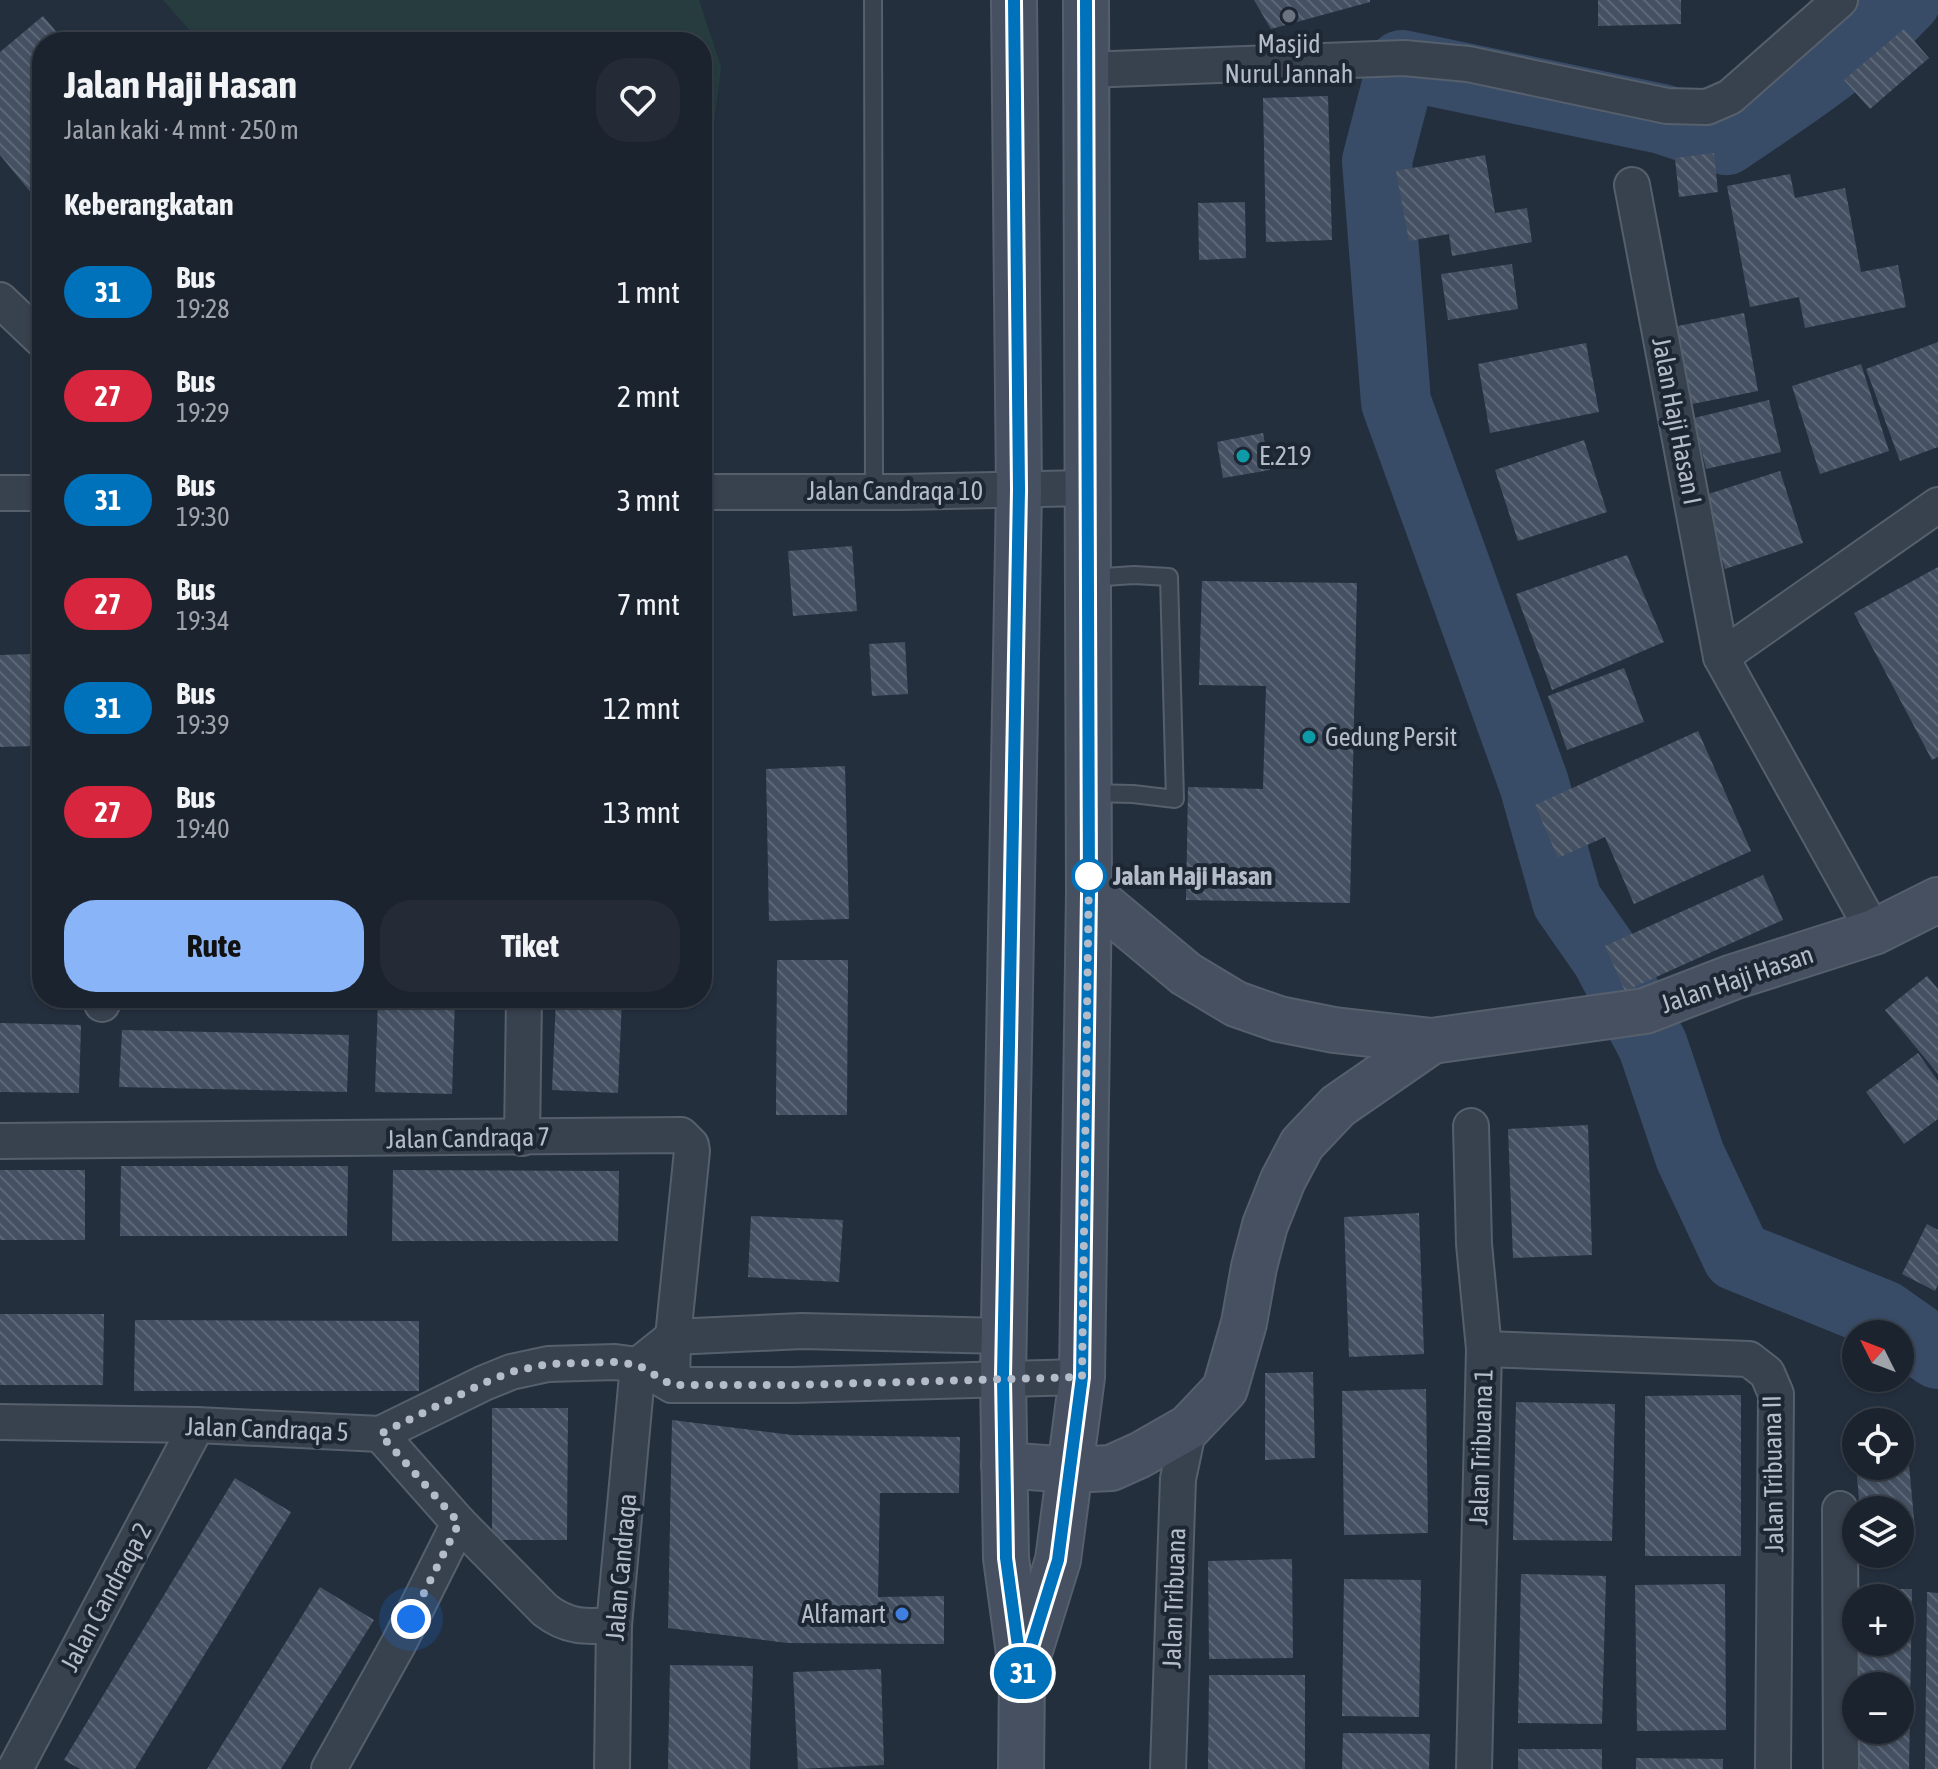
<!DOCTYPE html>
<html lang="id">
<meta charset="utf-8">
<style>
:root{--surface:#1b232e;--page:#242b36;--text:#f1f3f6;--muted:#a0a4aa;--line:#39404a;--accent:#8ab4f8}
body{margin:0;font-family:"Asap Condensed",sans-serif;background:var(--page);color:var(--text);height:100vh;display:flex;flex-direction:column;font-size:30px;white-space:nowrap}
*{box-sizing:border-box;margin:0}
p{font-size:26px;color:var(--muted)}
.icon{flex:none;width:44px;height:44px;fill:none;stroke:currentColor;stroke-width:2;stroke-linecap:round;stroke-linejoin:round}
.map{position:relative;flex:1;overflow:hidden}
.panel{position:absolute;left:32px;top:32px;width:680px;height:976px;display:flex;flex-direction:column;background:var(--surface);border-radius:32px;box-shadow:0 2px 6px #0004,0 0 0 2px var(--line)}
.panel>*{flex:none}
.badge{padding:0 16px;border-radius:26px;font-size:28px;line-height:52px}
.needle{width:52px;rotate:312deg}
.tools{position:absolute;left:1842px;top:1320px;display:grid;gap:16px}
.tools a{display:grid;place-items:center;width:72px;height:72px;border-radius:50%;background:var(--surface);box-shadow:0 2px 6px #0004,0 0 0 2px var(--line);font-size:40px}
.you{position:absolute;width:40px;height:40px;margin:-20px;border:6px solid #fff;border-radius:50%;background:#1a73e8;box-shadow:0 0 0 12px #1a73e833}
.map>.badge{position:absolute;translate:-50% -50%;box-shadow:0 0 0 4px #fff}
h2{padding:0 32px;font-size:30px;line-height:72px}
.round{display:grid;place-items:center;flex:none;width:84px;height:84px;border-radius:32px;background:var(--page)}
.headline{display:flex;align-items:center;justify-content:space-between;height:136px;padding:0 32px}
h1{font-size:38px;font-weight:700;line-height:60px}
.button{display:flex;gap:16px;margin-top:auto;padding:16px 32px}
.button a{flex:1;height:92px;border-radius:32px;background:var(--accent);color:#111;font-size:32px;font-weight:700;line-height:92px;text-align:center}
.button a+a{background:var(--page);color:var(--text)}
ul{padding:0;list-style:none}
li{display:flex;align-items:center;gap:24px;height:104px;padding:0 32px}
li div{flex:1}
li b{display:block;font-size:30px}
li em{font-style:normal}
li .badge{min-width:88px;font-weight:700;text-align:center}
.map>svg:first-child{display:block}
.green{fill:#263c3f}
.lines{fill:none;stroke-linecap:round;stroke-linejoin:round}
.river{stroke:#394c67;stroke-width:70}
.building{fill:url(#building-back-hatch);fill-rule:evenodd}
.lane-casing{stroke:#565f6c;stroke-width:20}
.street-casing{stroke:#565f6c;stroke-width:38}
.secondary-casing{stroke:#565f6c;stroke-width:48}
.lane{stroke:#38414e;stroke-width:16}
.street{stroke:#38414e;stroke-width:34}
.secondary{stroke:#465061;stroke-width:44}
.line-casing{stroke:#fff;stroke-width:18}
.line{stroke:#0072bc;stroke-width:12}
.walk{stroke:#b4bcc9;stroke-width:8;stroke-dasharray:0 14.4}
.worship-dot{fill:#6b7280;stroke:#1d2633;stroke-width:3}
.culture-dot{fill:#0f9aa8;stroke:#1d2633;stroke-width:3}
.stop-dot{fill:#fff;stroke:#0072bc;stroke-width:4}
.shop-dot{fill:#3f7fe0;stroke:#1d2633;stroke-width:3}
.labels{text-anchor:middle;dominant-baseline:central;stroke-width:8;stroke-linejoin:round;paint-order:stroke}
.poi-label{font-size:26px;fill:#b4bcc9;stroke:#1d2633;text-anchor:start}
.street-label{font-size:26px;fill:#b4bcc9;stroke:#1d2633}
.stop-label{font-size:26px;font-weight:bold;fill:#b4bcc9;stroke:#1d2633;text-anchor:start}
</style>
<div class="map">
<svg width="1938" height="1769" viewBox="0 0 1938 1769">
<defs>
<pattern id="building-back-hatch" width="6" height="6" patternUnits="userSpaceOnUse" patternTransform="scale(2)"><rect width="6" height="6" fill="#455162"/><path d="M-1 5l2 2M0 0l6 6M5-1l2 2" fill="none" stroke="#5d6877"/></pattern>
</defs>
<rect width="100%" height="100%" fill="#242f3e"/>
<!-- green -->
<path class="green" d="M163,0H699L721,67L714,124L702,147V42H200Z"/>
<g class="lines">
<!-- river -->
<path class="river" d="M1906,0C1854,56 1788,98 1726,140L1662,119L1402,65L1377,161L1396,402L1534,784L1567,901L1606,957L1653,1046L1690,1156L1737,1256L1883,1315L1938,1354"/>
</g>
<!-- building -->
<g class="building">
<path d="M1254,0H1370V2L1271,29Z"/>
<path d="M1598,0H1681V24L1598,26Z"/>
<path d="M43,16L65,42H42V206L0,155V52Z"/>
<path d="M1904,29L1929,58L1870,109L1844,80Z"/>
<path d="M1328,96L1332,240L1266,242L1263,98Z"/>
<path d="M1714,153L1718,192L1679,197L1675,158Z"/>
<path d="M1485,155L1495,213L1527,208L1532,242L1452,256L1449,234L1409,241L1396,171Z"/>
<path d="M1790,174L1795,198L1845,188L1861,272L1898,265L1906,307L1805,328L1799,297L1750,307L1727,186Z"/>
<path d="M1245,202L1246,258L1199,260L1198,203Z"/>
<path d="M1512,264L1518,309L1448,320L1441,274Z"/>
<path d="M1744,313L1758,391L1677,407L1663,329Z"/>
<path d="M1938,342V447L1900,461L1866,369Z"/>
<path d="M1586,343L1599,412L1490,433L1478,364Z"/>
<path d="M1861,364L1889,451L1820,474L1792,386Z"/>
<path d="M1769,400L1781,452L1706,469L1694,418Z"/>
<path d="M1263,433L1270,470L1223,478L1217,442Z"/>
<path d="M1584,440L1607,512L1518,541L1495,470Z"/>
<path d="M1780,471L1803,543L1725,569L1702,496Z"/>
<path d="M852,546L857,611L793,616L788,551Z"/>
<path d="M1627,555L1664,642L1552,690L1516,594Z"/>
<path d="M1938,567V757L1932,760L1854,613Z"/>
<path d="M1202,581L1357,583L1350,903L1186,900L1188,787L1263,789L1266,686L1199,685Z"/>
<path d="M905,642L908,694L872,696L869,644Z"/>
<path d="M32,654L35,746L0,747V655Z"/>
<path d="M1624,668L1644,722L1567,750L1548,696Z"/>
<path d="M1698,731L1751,851L1634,904L1605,837L1558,858L1535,805Z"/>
<path d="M845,766L849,919L769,921L766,769Z"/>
<path d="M1763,875L1783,920L1625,991L1605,946Z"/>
<path d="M777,960H848L847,1115H776Z"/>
<path d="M1927,976L1938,989V1074L1885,1010Z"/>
<path d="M378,998H455L452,1094L375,1092Z"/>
<path d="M556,998H622L618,1093L552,1090Z"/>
<path d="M0,1023L81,1025L79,1093L0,1092Z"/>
<path d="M122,1030L349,1035L347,1092L119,1087Z"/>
<path d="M1918,1053L1938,1081V1119L1904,1144L1866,1092Z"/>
<path d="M1588,1125L1592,1255L1513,1258L1508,1129Z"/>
<path d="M121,1166H348L347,1236H120Z"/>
<rect x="0" y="1170" width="85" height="70"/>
<path d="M393,1170L619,1171L618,1241H392Z"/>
<path d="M1419,1213L1424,1354L1349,1357L1344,1217Z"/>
<path d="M751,1216L843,1220L839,1282L748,1277Z"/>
<path d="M1927,1224L1938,1230V1285L1935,1291L1902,1274Z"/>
<path d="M0,1314H104L103,1385H0Z"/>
<path d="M135,1320L419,1321V1391H134Z"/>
<path d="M1313,1372L1315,1458L1265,1460V1373Z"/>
<path d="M1426,1389L1428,1533L1344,1535L1342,1391Z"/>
<path d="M1741,1395V1556H1645V1396Z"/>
<path d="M1516,1402L1615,1404L1612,1541L1513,1540Z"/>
<path d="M492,1408H568L567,1540H492Z"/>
<path d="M672,1420L792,1435L960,1437L959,1493H880L878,1597L944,1596V1644L787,1643L668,1628Z"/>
<path d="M1907,1444L1915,1529L1900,1530V1510H1860L1856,1466H1900V1445Z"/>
<path d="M235,1478L291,1512L135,1769H80L64,1760Z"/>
<path d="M1292,1559L1293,1658L1209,1659L1208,1561Z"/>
<path d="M1521,1574L1606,1576L1602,1724L1518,1723Z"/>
<path d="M1344,1579L1421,1580L1419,1717L1342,1716Z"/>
<path d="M1725,1584L1726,1730L1637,1731L1635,1585Z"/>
<path d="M320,1587L374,1620L281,1769H207Z"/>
<path d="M1851,1589H1912L1909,1769H1848ZM1856,1598H1900V1642H1856ZM1856,1686H1900V1730H1856Z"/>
<path d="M1927,1592L1938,1593V1769H1925Z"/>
<path d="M670,1665L753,1666L750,1769H668Z"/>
<path d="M881,1669L884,1765L798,1769L793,1672Z"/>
<path d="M1209,1675H1305V1769H1208Z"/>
<path d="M1343,1733L1430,1734L1429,1769H1342Z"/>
<rect x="1518" y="1749" width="84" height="20"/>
<path d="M1636,1758L1723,1759V1769H1636Z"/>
</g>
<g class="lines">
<!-- lane casing -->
<g class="lane-casing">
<g id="lane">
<path d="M873,0L874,492"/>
<path d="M1089,793L1133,794L1175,799L1169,577L1134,575L1089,578"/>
</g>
</g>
<!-- street casing -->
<g class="street-casing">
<g id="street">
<path d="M1086,70L1404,58L1468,64L1667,106L1707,107L1730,97L1840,0"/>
<path d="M1632,185L1721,657L1874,932"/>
<path d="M0,300L42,340"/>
<path d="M702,492H902L1087,488"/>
<path d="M0,493H42"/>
<path d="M1721,657L1938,505"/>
<path d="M102,1004V998"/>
<path d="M1471,1126L1474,1244L1484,1349L1474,1769"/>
<path d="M522,1138L524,998"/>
<path d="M0,1141L681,1135L691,1145L692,1151L673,1337L672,1385"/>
<path d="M1484,1349L1749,1359L1767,1373L1776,1394L1773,1769"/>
<path d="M0,1422L197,1425L380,1434L484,1383L511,1372L548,1364L615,1362L638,1365L672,1385H794L1082,1377"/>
<path d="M380,1434L459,1523L545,1610C568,1628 586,1627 614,1625"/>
<path d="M1840,1509L1841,1769"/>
<path d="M15,1769L197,1425"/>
<path d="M329,1769L399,1643L459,1523"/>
<path d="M612,1769L614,1625L638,1365L673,1337L802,1331L1003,1336"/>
<path d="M1168,1769L1178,1479L1189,1427"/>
</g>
</g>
<!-- secondary casing -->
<g class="secondary-casing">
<g id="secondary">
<path d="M1014,0L1019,490L1003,1377L1006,1558L1022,1676L1021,1769"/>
<path d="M1089,893L1186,974L1236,1004L1279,1019L1334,1030L1432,1041L1645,1011L1733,977L1874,932L1938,900"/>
<path d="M1004,1465L1070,1470L1111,1468L1140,1455L1189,1427L1225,1389L1244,1323L1254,1267L1265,1225L1283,1180L1302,1144L1338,1106L1432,1041"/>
<path d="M1026,1663L1058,1560L1082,1377L1089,893L1086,0"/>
</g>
</g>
<!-- lane -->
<use href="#lane" class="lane"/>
<!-- street -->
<use href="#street" class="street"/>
<!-- secondary -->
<use href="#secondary" class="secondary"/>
</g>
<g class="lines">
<!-- line casing -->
<g class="line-casing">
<path id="line" d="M1014,0L1019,490L1003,1377L1006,1558L1022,1676L1058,1560L1082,1377L1089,893L1086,0"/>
</g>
<!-- line -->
<use href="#line" class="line"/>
<!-- walk -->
<path class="walk" d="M411,1619L459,1523L380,1434L484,1383L511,1372L548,1364L615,1362L638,1365L672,1385H794L1082,1377L1089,870V876"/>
</g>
<!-- markers -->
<circle class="worship-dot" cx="1289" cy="16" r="8"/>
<g class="culture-dot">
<circle cx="1243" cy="456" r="8"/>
<circle cx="1309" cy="737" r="8"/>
</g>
<circle class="stop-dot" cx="1089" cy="876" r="16"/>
<circle class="shop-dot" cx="902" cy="1614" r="8"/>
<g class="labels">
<!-- poi labels -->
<g class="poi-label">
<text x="1289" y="44" text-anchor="middle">Masjid<tspan x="1289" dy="30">Nurul Jannah</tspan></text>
<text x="1259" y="456">E.219</text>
<text x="1325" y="737">Gedung Persit</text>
<text x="886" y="1614" text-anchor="end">Alfamart</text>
</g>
<!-- street labels -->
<g class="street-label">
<text transform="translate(1677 421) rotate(79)">Jalan Haji Hasan I</text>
<text x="895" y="491">Jalan Candraqa 10</text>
<text transform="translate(1737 979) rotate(-19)">Jalan Haji Hasan</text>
<text transform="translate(468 1138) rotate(-1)">Jalan Candraqa 7</text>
<text transform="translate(267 1429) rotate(2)">Jalan Candraqa 5</text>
<text transform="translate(1481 1447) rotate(-88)">Jalan Tribuana 1</text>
<text transform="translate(1773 1474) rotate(-91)">Jalan Tribuana II</text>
<text transform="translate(621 1567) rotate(-85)">Jalan Candraqa</text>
<text transform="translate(106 1597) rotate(-62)">Jalan Candraqa 2</text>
<text transform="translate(1174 1598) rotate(-88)">Jalan Tribuana</text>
</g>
<!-- stop labels -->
<g class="stop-label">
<text x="1113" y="876">Jalan Haji Hasan</text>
</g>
</g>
</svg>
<div class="tools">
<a><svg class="needle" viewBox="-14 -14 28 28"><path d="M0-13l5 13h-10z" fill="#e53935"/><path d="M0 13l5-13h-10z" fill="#a0a4aa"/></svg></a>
<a><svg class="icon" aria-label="locate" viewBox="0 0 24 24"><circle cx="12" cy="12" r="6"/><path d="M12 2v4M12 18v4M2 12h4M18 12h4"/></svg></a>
<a><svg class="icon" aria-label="layers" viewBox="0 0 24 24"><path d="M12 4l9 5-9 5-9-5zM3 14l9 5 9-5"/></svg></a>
<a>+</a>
<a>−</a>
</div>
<div class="you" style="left:411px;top:1619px"></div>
<b class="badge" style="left:1023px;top:1673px;background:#0072bc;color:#fff">31</b>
<section class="panel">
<div class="headline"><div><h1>Jalan Haji Hasan</h1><p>Jalan kaki · 4 mnt · 250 m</p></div><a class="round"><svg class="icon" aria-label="heart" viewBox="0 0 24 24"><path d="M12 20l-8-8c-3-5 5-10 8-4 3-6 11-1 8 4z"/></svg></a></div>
<h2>Keberangkatan</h2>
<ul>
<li><span class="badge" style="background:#0072bc;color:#fff">31</span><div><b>Bus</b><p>19:28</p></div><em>1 mnt</em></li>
<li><span class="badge" style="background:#d7263d;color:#fff">27</span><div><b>Bus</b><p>19:29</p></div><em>2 mnt</em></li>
<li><span class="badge" style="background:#0072bc;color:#fff">31</span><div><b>Bus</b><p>19:30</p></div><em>3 mnt</em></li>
<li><span class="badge" style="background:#d7263d;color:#fff">27</span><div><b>Bus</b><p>19:34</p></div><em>7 mnt</em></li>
<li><span class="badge" style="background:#0072bc;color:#fff">31</span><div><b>Bus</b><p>19:39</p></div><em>12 mnt</em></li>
<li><span class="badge" style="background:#d7263d;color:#fff">27</span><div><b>Bus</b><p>19:40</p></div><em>13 mnt</em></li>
</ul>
<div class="button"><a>Rute</a><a>Tiket</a></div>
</section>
</div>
